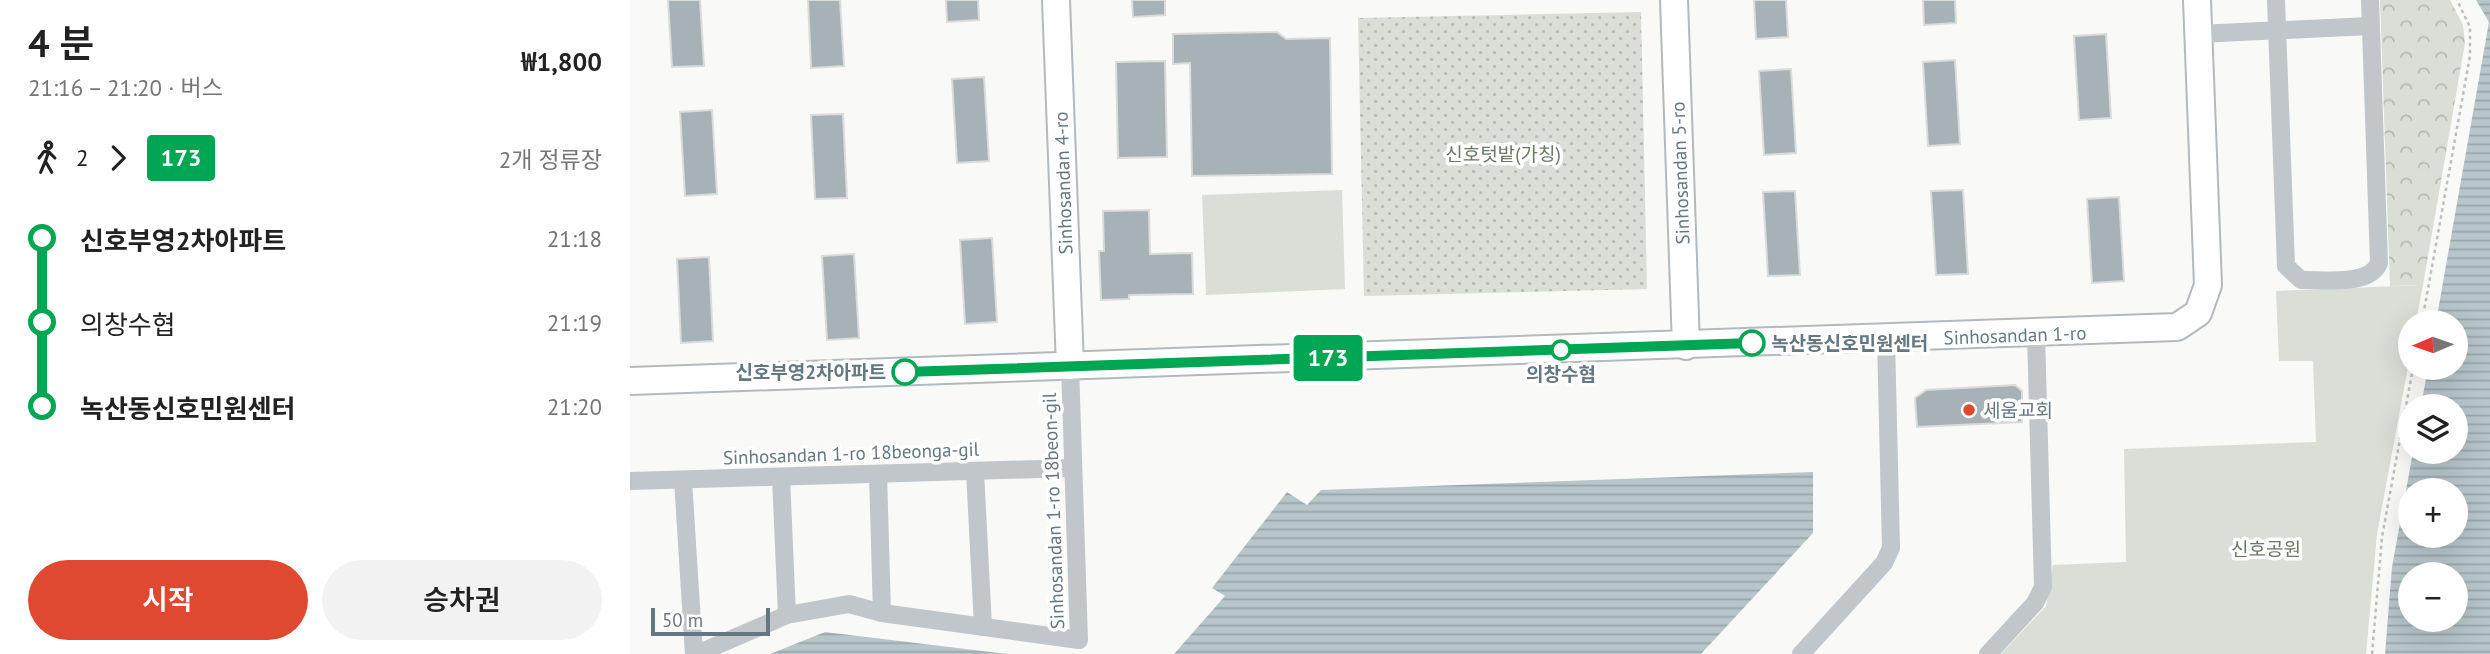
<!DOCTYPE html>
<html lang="ko">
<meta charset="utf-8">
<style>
:root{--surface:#fff;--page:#f2f2f2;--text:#222;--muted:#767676;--accent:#df4831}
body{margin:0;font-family:"PT Sans","Noto Sans KR",sans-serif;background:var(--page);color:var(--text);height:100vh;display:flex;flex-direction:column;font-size:26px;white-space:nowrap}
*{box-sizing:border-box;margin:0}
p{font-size:23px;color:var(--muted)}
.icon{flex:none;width:38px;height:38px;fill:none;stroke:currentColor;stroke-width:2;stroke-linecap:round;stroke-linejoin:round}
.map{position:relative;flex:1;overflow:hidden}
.sheet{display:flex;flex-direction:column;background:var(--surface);width:630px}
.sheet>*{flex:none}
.badge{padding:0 14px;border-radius:5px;font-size:24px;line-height:46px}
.needle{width:46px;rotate:268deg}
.tools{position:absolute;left:1768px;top:310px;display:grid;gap:14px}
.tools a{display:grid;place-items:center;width:70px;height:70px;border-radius:50%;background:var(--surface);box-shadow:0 7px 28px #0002;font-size:35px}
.scale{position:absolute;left:21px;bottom:18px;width:119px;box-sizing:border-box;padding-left:7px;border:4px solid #657881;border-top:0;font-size:19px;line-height:24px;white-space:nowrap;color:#657881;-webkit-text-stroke:5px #fff;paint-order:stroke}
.map>.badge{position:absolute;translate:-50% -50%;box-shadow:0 0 0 4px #fff}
.legs{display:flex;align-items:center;gap:10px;height:77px;padding:0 28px;font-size:23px}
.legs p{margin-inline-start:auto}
.head{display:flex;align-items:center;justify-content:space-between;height:119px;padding:0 28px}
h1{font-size:38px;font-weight:600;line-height:52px}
.primary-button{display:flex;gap:14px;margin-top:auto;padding:14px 28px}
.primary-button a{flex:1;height:80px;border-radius:42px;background:var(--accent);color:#fff;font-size:28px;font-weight:600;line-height:80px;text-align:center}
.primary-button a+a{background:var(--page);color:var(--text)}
ul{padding:0 28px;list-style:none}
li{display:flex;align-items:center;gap:24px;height:84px;font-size:26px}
li i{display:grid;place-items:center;width:10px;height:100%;margin:0 9px;background:currentColor}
li i::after{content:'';width:18px;height:18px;margin:-9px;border:5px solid;border-radius:50%;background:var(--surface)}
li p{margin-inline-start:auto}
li:first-child i{background:linear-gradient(#0000 50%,currentColor 0)}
li:last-child i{background:linear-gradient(currentColor 50%,#0000 0)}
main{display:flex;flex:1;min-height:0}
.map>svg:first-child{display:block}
.green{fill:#daded6}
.forest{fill:url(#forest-crowns)}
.garden{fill:url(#garden-dots)}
.water{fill:url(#water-rules);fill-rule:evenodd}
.building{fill:#a7b2b6;stroke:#dbdbd9;stroke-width:2}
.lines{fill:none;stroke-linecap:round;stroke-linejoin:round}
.secondary-casing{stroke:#b3babd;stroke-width:30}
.path{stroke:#bbbfc1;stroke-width:2.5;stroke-dasharray:3.5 3.5;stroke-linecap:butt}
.minor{stroke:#c0c6c9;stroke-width:18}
.secondary{stroke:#fff;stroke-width:26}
.line-1-casing{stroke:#fff;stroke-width:16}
.line-1{stroke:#00a651;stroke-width:10}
.stop-1-dot{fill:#fff;stroke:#00a651;stroke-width:3.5}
.poi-dot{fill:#df4831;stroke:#fff;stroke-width:2.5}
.labels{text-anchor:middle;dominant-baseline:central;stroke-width:7;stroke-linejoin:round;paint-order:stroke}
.park-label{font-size:19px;fill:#6a7964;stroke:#fff}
.street-label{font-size:19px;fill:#657881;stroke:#fff}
.stop-label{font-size:19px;font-weight:bold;fill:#657881;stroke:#fff;text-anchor:start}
.poi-label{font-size:19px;fill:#657881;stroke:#fff;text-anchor:start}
</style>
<main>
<section class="sheet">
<div class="head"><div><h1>4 분</h1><p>21:16 – 21:20 · 버스</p></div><b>₩1,800</b></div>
<div class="legs"><svg class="icon" aria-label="walk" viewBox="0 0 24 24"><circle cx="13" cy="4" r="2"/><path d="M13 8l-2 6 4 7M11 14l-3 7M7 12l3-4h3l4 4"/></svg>2<svg class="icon" aria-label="forward" viewBox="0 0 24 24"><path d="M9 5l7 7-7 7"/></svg><b class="badge" style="background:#00a651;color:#fff">173</b><p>2개 정류장</p></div>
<ul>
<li><i style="color:#00a651"></i><b>신호부영2차아파트</b><p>21:18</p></li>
<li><i style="color:#00a651"></i><span>의창수협</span><p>21:19</p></li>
<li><i style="color:#00a651"></i><b>녹산동신호민원센터</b><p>21:20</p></li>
</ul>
<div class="primary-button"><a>시작</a><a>승차권</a></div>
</section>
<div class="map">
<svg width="1860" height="654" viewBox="0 0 1860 654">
<defs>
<pattern id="forest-crowns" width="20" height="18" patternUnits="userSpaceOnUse" patternTransform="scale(1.75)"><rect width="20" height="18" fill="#daded6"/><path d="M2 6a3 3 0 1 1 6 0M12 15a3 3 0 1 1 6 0" fill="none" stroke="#b4b9b3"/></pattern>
<pattern id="garden-dots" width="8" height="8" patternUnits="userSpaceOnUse" patternTransform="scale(1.75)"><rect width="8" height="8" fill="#daded6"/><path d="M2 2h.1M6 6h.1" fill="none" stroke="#b4b9b3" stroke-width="1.8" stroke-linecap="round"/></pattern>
<pattern id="water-rules" width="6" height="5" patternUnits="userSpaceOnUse" patternTransform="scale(1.75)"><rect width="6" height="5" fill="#b8c6c9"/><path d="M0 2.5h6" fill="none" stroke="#99a6a9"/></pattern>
</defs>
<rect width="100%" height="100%" fill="#f9f9f7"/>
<!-- green -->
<g class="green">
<path d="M712,190L715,289L576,295L572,195Z"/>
<path d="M1793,285L1786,322H1780V356L1747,534L1736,654H1371L1416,606L1423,565L1496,562L1494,449L1686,442L1683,361H1649L1646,291Z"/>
</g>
<!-- forest -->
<path class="forest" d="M1750,0H1820L1833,25L1835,43L1793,285L1760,286Z"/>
<!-- garden -->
<path class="garden" d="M1011,12L1017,289L734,296L728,18Z"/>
<!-- water -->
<g class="water">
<path d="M1846,0H1860V654H1755L1762,567L1783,452H1825V406H1791L1798,368H1825V322H1806L1859,22ZM1780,490H1825V536H1780ZM1780,574H1825V620H1780Z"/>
<path d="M1183,472V533L1071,654H544L595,596L582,588L657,492L677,505L691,490Z"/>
<path d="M195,632L377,654H140Z"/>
</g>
<!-- building -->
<g class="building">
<path d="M38,0H70L74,66L42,67Z"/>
<path d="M178,0H210L214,66L181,68Z"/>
<path d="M316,0H348L349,20L317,22Z"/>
<path d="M502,0H535V15L503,17Z"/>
<path d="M1124,0H1156L1158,37L1126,39Z"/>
<path d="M1293,0H1325L1326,23L1294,25Z"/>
<path d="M647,32L656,39L700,38L702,174L562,176L560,63L543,64V34Z"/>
<path d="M1476,34L1481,118L1449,120L1444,36Z"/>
<path d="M1325,60L1330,144L1298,146L1293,62Z"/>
<path d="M535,61L537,157L488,158L486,62Z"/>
<path d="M1161,69L1166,153L1134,155L1129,71Z"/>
<path d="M354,77L359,161L327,163L322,79Z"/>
<path d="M82,110L87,194L55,196L50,112Z"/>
<path d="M213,114L217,198L185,199L181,115Z"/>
<path d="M1333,190L1338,274L1306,275L1301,191Z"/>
<path d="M1165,191L1170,275L1138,276L1133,192Z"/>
<path d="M1489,197L1494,281L1462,283L1457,199Z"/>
<path d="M519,210L520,254L562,253L563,294L499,295V299L471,300L469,251H474L473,211Z"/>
<path d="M362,238L367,322L335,324L330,240Z"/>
<path d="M224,254L229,338L197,340L192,256Z"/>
<path d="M79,257L83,341L51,343L47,259Z"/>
<path d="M1385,385L1392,391V422L1287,427L1285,398L1296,390Z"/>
</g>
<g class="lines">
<!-- secondary casing -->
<g class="secondary-casing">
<g id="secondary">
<path d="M426,0L440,366"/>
<path d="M1044,0L1056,346"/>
<path d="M0,381L1547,327L1568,313L1578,285L1567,0"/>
</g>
</g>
<!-- path -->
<g class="path">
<path d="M1792,322L1840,56V27L1827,0"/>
<path d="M1742,654L1752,537L1783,368"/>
</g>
<!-- minor -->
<g class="minor">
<path d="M1646,0L1656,266L1671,280C1693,279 1739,287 1749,263L1740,0"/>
<path d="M1568,34L1740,26"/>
<path d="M345,471L353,627"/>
<path d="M248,474L252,613"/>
<path d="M151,477L157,615"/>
<path d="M53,480L64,654"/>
<path d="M0,481L443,468"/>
<path d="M67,654L157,615L219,604L252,613L449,640L440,366"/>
<path d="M1171,654L1254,563L1261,548L1256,339"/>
<path d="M1358,654L1405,603L1413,587L1406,334"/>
</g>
<!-- secondary -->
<use href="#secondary" class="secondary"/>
</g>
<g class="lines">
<!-- line-1 casing -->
<g class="line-1-casing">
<path id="line-1" d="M275,372L1122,343"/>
</g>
<!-- line-1 -->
<use href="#line-1" class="line-1"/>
</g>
<!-- markers -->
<g class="stop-1-dot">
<circle cx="1122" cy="343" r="12"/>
<circle cx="931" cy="350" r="9"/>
<circle cx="275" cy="372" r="12"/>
</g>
<circle class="poi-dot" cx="1339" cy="410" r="7"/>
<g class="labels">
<!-- park labels -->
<g class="park-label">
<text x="873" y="154">신호텃밭(가칭)</text>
<text x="1636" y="549">신호공원</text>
</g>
<!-- street labels -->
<g class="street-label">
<text transform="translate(1050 173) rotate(-92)">Sinhosandan 5-ro</text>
<text transform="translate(433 183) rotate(-92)">Sinhosandan 4-ro</text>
<text transform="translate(1385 335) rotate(-2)">Sinhosandan 1-ro</text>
<text transform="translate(221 453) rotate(-2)">Sinhosandan 1-ro 18beonga-gil</text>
<text transform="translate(423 511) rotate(-92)">Sinhosandan 1-ro 18beon-gil</text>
</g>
<!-- stop labels -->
<g class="stop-label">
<text x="1141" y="343">녹산동신호민원센터</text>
<text x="256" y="372" text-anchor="end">신호부영2차아파트</text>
<text x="931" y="374" text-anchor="middle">의창수협</text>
</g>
<!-- poi labels -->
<g class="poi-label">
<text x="1353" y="410">세움교회</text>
</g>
</g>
</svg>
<div class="tools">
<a><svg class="needle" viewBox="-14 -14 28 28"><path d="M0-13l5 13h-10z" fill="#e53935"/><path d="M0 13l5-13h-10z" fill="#767676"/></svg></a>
<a><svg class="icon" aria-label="layers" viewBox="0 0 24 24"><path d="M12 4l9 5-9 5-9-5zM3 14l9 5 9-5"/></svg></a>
<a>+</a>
<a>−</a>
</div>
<div class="scale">50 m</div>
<b class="badge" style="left:698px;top:358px;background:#00a651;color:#fff">173</b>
</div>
</main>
